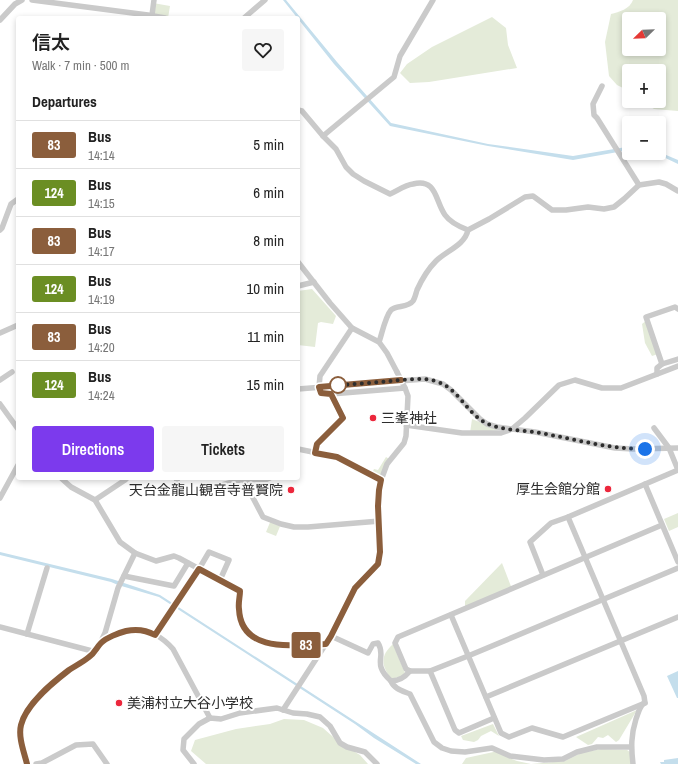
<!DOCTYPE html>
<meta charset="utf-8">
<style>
:root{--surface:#fff;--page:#f6f6f6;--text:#222;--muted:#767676;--line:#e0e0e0;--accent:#7c3aed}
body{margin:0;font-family:"Archivo Narrow","Noto Sans JP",sans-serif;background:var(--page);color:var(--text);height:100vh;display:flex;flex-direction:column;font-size:15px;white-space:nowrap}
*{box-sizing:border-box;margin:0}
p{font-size:13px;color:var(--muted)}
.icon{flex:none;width:22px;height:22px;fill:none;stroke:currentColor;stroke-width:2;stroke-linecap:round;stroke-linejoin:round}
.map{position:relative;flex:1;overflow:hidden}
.drawer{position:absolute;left:16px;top:16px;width:284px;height:464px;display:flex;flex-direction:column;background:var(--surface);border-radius:4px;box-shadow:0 2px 6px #0003}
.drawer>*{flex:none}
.badge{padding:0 8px;border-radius:3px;font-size:14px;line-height:26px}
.needle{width:26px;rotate:247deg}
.buttons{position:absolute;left:622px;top:12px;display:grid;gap:8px}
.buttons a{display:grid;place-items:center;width:44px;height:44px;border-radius:4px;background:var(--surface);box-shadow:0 2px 6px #0003;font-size:20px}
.you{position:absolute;width:20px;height:20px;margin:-10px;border:3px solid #fff;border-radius:50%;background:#1a73e8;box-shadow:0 0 0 6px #1a73e833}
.map>.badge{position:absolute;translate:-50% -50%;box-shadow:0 0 0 2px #fff}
h2{padding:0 16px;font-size:15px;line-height:36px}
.round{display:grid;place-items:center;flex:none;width:42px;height:42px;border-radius:4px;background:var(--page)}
.headline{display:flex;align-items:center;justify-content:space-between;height:68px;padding:0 16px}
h1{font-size:19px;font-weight:600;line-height:30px}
.action{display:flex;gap:8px;margin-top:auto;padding:8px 16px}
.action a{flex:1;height:46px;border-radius:4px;background:var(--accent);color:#fff;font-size:16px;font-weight:600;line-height:46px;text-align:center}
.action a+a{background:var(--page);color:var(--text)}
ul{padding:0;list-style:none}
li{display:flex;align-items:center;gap:12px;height:48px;padding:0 16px;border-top:1px solid var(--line)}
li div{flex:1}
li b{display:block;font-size:15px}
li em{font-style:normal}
li .badge{min-width:44px;font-weight:700;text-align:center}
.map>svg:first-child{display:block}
.green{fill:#e4ebd9;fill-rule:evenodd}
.water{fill:#c4deec}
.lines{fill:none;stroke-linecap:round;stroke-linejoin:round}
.minor{stroke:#cacaca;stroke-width:5.5}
.minor-bridge{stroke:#cacaca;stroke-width:5.5}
.line-casing{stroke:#fff;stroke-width:9}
.line{stroke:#8b5e3c;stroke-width:6}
.walk{stroke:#2d2d2d;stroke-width:4;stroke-dasharray:0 7.2}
.stop-dot{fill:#fff;stroke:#8b5e3c;stroke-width:2}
.poi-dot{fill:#ec273c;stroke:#fff;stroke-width:1.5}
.labels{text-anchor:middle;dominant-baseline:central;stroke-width:4;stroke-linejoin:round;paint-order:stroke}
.poi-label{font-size:14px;fill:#2d2d2d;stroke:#fff;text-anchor:start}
</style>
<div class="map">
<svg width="678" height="764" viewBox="0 0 678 764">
<rect width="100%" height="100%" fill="#fff"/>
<!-- green -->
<g class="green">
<path d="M633,0H678V111L654,109L643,101H659V71H629V91L617,85L609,76L605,42L611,14C619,12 630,9 633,0ZM629,19H659V49H629Z"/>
<path d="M153,3L170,6L168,18L152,15Z"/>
<path d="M492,17L506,28L508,45L517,68L429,82L410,83L400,73L407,64L432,47Z"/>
<path d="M312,289L336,316L333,324L321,322L318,323L315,347L298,345V291Z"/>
<path d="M647,320L658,354L652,356L645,343L642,324Z"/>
<path d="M472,419L499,430L470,433Z"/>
<path d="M386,457L391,460L381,480L371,475L374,469L378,470Z"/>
<path d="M678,513V527L669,531L664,519Z"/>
<path d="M271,520L281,524L276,536L266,532Z"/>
<path d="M502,563L512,589L465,609V601Z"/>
<path d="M393,644L405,673L403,676L391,679C381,665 380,656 393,644Z"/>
<path d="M637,710L619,740L616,742L608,735L603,738L598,737L592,744L588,745L576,737Z"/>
<path d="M284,719L304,720L323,728L340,743L360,755L368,764H206L191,751L195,740L236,729L270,724Z"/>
<path d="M493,724L499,736L491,731L481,736L478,740L474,742L463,740L461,736Z"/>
<path d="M601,749L627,750L630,752L631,764H462L466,758L498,751L509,758L517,761L531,764L565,761L581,753Z"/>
</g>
<!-- water -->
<g class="water">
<path d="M283,0H286L337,62L391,123L488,144L573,156L626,147H629V150L573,160L488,146L390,126L334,64Z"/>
<path d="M659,152L678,160V164L655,153H659Z"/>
<path d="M0,552L112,579L160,595L421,764H416L374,738L355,724L159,597L118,585L111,582L0,555Z"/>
<path d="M678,671V698H677L667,676Z"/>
<path d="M678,758V764H661L660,762H664V760Z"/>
</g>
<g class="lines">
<!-- minor -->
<g class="minor">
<path d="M32,0L148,15L165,18"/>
<path d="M152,15L154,0"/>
<path d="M244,18L265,0"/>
<path d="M0,20L15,4L22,0"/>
<path d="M602,86L593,104L594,115L597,118L639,185"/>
<path d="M298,110L302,111L323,136L336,149L346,167L353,174L364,181L390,194C397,191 405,185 413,184C437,178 435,201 445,215C450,222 460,227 468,230L489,219L525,197L533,196L552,210H566L588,207L604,209L614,207L624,199L639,185L659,182L666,184L678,191"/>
<path d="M323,136L394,77L400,56L433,0"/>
<path d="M0,230L2,228L11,204L18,199"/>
<path d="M298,262L330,303L352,328L379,342L387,353L397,372"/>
<path d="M298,286L314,282"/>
<path d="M678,309L675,307L646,317L662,364L678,359"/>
<path d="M0,333L18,325"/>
<path d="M379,342C382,334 385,317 391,310C396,305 408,308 413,301C415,298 416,293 417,290C422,279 428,269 436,261C446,251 465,245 468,230"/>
<path d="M657,374V368L662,364"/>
<path d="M0,380L12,372"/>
<path d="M298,389L425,379L443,384L451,390L480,419L487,424L497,427L535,432L615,448L633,449L678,448"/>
<path d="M0,404L18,429"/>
<path d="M406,425L462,433H501L512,429L525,418L559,385L575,380L602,388H621L678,366"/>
<path d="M654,428L669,448L678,470"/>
<path d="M298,449L337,457L381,480"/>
<path d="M315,453L317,444L343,418L340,410L331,394"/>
<path d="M61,478L71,487L95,500L120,542L135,553L156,561L174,556L179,558L240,591C240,597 238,603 239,609C242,654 295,645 325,645"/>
<path d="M176,478L181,492L184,494L194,493L243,479L265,480L270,478"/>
<path d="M243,479L263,517L281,524L294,527H308L380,521"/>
<path d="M645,484L678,562"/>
<path d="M0,498L18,465"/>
<path d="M95,500L125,480L127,478"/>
<path d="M568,517L644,696L645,703"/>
<path d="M662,525L398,637L395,643L406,669L410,671H430L468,656L678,568"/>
<path d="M543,575L530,542L551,523L568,517L678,470"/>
<path d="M124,576L174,586L188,563"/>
<path d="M451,615L501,733L509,737L532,728L563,737L645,703"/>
<path d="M0,627L96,652"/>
<path d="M27,634L47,568"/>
<path d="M155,635L199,569L209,552L229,560L220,580"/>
<path d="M331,636L368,653L373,644L378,643C387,657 371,663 391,681C394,689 403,691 410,694L434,742L442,748L451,751L465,752L492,748L510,756L544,760L563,759L577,752L597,747H631"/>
<path d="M100,644C127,627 150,623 173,649L210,718"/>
<path d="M430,671L455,730L459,733L494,718"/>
<path d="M391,681C400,681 405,677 410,671"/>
<path d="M486,697L678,617"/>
<path d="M283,710L331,636L355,588L378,564L380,552V529L378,506L380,483L387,464L404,443L406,436L408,396L405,388L331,394L321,393L319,387L320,376L352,328"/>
<path d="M27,764L20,735L21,725L27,711L36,699L69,671L96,652L105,633L118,588L135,553"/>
<path d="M36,764L42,763L76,745L93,744L107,764"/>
<path d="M194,764L183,750L184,739L199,724L210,718L221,719L240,713L277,708L293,713L307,714L320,717L330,726L340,743L347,747L365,752L377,764"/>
<path d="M633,764C631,747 631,735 636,719C638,714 639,708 643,704"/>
</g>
<!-- minor-bridge -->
<path class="minor-bridge" d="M397,372L405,388"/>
</g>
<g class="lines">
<!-- line casing -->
<g class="line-casing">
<path id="line" d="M27,764C24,752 18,737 21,725C26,704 52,683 69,670C75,666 83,662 89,657C95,653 96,648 101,643C106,638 118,633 126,631C135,629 146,630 155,635L199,569L240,591C240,597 238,603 239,609C241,654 295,645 326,644L331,636L355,588L378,564L380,552L378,506L379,490L381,480L337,457L315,453L317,444L343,418L331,394L321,393L319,387L401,380"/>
</g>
<!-- line -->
<use href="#line" class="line"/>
<!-- walk -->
<path class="walk" d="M338,385L332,386C351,384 371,383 390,381C405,380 421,377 435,381C458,387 466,413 486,423C500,430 519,430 534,432C571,438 607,449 645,449"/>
</g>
<!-- markers -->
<circle class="stop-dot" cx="338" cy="385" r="8"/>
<g class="poi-dot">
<circle cx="373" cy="418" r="4"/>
<circle cx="608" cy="489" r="4"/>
<circle cx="291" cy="490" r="4"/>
<circle cx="119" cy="703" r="4"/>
</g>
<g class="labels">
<!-- poi labels -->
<g class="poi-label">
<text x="381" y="418">三峯神社</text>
<text x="600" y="489" text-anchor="end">厚生会館分館</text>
<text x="283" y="490" text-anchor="end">天台金龍山観音寺普賢院</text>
<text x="127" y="703">美浦村立大谷小学校</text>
</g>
</g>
</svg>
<div class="buttons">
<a><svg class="needle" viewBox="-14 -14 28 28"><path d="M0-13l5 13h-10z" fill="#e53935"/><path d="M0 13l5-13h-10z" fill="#767676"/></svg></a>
<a>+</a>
<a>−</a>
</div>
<div class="you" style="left:645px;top:449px"></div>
<b class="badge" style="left:306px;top:645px;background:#8b5e3c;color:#fff">83</b>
<section class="drawer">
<div class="headline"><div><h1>信太</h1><p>Walk · 7 min · 500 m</p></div><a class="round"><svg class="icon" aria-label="heart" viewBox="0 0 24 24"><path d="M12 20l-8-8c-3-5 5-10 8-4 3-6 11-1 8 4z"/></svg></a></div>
<h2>Departures</h2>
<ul>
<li><span class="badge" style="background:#8b5e3c;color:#fff">83</span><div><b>Bus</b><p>14:14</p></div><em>5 min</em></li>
<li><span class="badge" style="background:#6b8e23;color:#fff">124</span><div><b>Bus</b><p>14:15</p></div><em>6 min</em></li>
<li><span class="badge" style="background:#8b5e3c;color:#fff">83</span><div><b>Bus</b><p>14:17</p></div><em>8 min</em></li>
<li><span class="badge" style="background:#6b8e23;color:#fff">124</span><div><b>Bus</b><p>14:19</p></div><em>10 min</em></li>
<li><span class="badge" style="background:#8b5e3c;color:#fff">83</span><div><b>Bus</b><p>14:20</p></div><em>11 min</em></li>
<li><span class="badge" style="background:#6b8e23;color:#fff">124</span><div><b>Bus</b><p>14:24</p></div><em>15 min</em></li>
</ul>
<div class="action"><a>Directions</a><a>Tickets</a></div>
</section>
</div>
